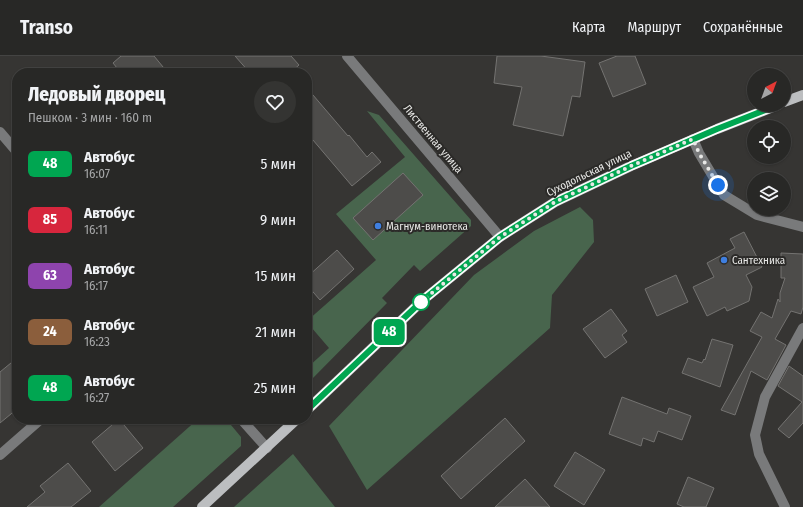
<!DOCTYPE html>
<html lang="ru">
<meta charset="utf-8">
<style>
:root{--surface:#282826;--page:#343432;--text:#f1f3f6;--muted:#a5a6a7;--line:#444443}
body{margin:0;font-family:"Fira Sans Condensed",sans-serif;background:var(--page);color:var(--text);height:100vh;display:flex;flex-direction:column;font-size:15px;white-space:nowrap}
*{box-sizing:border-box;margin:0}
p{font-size:13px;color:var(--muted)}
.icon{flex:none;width:22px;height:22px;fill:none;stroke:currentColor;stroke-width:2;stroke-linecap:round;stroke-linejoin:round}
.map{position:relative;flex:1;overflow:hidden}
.drawer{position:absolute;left:12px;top:12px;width:300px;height:356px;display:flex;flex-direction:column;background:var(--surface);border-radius:16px;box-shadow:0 1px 3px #0004,0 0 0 1px var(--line)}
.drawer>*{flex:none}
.badge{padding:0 8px;border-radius:6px;font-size:14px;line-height:26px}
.needle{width:26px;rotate:41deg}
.controls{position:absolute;left:747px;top:12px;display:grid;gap:8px}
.controls a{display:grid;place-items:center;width:44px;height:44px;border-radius:50%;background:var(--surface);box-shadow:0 1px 3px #0004,0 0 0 1px var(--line);font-size:20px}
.you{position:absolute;width:20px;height:20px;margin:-10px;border:3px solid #fff;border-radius:50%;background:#1a73e8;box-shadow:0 0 0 6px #1a73e833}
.map>.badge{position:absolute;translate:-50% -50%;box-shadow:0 0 0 2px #fff}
.round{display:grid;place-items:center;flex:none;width:42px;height:42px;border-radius:21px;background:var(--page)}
.summary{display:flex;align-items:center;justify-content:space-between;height:68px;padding:0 16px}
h1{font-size:19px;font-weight:800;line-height:30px}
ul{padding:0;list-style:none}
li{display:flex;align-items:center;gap:12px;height:56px;padding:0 16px}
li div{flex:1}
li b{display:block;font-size:15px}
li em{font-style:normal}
li .badge{min-width:44px;font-weight:700;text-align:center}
header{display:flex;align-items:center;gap:24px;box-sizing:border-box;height:56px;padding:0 20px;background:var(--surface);border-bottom:1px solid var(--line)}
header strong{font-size:19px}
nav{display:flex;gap:22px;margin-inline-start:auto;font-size:14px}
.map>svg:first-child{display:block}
.green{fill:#48654d}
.building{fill:#4d4c4a;stroke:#747371}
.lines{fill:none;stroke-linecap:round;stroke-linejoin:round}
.minor{stroke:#797a7b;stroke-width:10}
.major{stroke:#bcbec0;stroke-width:10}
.line-casing{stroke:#fff;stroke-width:9}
.line{stroke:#00a651;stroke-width:6}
.walk{stroke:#e8e8e6;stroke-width:4;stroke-dasharray:0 7.2}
.shop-dot{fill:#3f7fe0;stroke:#2c2b29;stroke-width:1.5}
.stop-dot{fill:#fff;stroke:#00a651;stroke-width:2}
.labels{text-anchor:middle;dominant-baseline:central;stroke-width:4;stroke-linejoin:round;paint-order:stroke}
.street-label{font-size:11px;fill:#e8e8e6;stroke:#2c2b29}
.poi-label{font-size:11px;fill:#e8e8e6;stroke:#2c2b29;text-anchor:start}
</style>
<header>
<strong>Transo</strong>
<nav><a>Карта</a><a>Маршрут</a><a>Сохранённые</a></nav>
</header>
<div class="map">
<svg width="803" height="451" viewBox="0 0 803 451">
<rect width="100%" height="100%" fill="#363533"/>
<!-- green -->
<g class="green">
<path d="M367,55L379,59L471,164V170L420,215L414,209L382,242L387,247L312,323L307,317V312L329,292L311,271L307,274V265L376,204L336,158L405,101Z"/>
<path d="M580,151L593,164L594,186L552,239L550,272L367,434L329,370L474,219L534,175Z"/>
<path d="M198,363H216L220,367L226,363L241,381V390L173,451H99Z"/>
<path d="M293,398L335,451H234Z"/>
</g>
<!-- building -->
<g class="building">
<path d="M121,0H154L168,17H121L113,7Z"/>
<path d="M235,0H291L299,9L290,17H250Z"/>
<path d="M497,0H541L585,6L580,41L572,40L563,80L513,69L522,31L494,27Z"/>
<path d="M617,0H635L646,28L613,41L599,7Z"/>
<path d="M307,32L348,80L349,79L367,101L372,96L381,106L352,130L307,77Z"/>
<path d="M403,117L423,139L373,184L353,162Z"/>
<path d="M744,176L762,211L746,219L752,231L749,245L727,255L725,251L707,260L693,231L714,221L707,207L735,192L730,183Z"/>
<path d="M337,194L354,213L320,244L307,229V221Z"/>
<path d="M781,197L803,198V251L801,258L791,255L775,283L786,289L767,324L751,315L735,359L721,354L762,281L750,275L761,256L772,262L778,243L780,246V237L785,222H781Z"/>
<path d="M676,219L688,246L657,260L645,233Z"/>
<path d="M611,253L627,275L622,279L627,286L605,302L583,273Z"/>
<path d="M712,283L733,289L720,331L682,317L688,302L702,307L704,303L705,304Z"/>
<path d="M17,302V353L0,367V316Z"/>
<path d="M789,310L803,320V367L789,382L778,373L802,346L778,330Z"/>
<path d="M622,341L667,358L669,352L691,360L682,384L658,375L654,386L643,382L641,390L609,378Z"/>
<path d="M505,362L525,385L461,443L441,420Z"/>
<path d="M119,363L143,392L115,415L92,386Z"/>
<path d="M575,396L605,414L584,449L554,430Z"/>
<path d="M68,407L91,435L71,451H27L45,436L40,430Z"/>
<path d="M688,421L714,432L706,451H684L677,448Z"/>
<path d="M525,423L550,451H495Z"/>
</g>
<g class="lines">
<!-- minor -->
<g class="minor">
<path d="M347,0L500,181"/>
<path d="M0,76L17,96"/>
<path d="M693,83L699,97L724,139L757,159L803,171"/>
<path d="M241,363L267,392"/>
<path d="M0,399L41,363"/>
<path d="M785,451L759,398L755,379L765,341L803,272"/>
</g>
<!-- major -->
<g class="major">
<path d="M784,46L803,39"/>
<path d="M307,354L423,244L500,181L555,146L631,110L717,73L778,49"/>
<path d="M202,451L297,363"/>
</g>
</g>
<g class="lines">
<!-- line casing -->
<g class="line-casing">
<path id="line" d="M307,354L423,244L500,181L555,146L631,110L717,73L778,49"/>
</g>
<!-- line -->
<use href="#line" class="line"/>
<!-- walk -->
<path class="walk" d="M421,246L500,181L555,146L631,110L693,83L699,97L718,129"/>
</g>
<!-- markers -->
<g class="shop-dot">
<circle cx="378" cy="170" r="4"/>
<circle cx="724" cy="204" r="4"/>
</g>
<circle class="stop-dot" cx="421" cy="246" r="8"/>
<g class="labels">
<!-- street labels -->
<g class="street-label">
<text transform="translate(433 83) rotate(50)">Лиственная улица</text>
<text transform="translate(589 117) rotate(-26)">Суходольская улица</text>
</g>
<!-- poi labels -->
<g class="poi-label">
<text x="386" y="170">Магнум-винотека</text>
<text x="732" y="204">Сантехника</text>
</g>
</g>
</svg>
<div class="controls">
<a><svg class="needle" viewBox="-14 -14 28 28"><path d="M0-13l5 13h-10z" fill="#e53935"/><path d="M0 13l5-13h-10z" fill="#a5a6a7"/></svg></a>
<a><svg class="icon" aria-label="locate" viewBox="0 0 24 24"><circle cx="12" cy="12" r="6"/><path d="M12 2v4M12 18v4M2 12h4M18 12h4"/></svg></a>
<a><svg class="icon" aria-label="layers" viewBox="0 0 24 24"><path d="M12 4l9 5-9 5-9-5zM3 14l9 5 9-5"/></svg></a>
</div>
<div class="you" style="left:718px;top:129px"></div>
<b class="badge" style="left:389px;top:276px;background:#00a651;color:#fff">48</b>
<section class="drawer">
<div class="summary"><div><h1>Ледовый дворец</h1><p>Пешком · 3 мин · 160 m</p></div><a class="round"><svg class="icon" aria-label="heart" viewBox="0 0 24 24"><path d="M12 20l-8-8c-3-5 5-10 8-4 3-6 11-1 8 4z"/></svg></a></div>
<ul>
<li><span class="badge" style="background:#00a651;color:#fff">48</span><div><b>Автобус</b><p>16:07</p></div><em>5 мин</em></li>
<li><span class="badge" style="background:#d7263d;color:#fff">85</span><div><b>Автобус</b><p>16:11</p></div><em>9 мин</em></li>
<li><span class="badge" style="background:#8e44ad;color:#fff">63</span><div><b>Автобус</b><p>16:17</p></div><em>15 мин</em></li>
<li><span class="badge" style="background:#8b5e3c;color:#fff">24</span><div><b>Автобус</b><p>16:23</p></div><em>21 мин</em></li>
<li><span class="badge" style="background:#00a651;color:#fff">48</span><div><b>Автобус</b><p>16:27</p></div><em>25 мин</em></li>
</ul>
</section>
</div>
